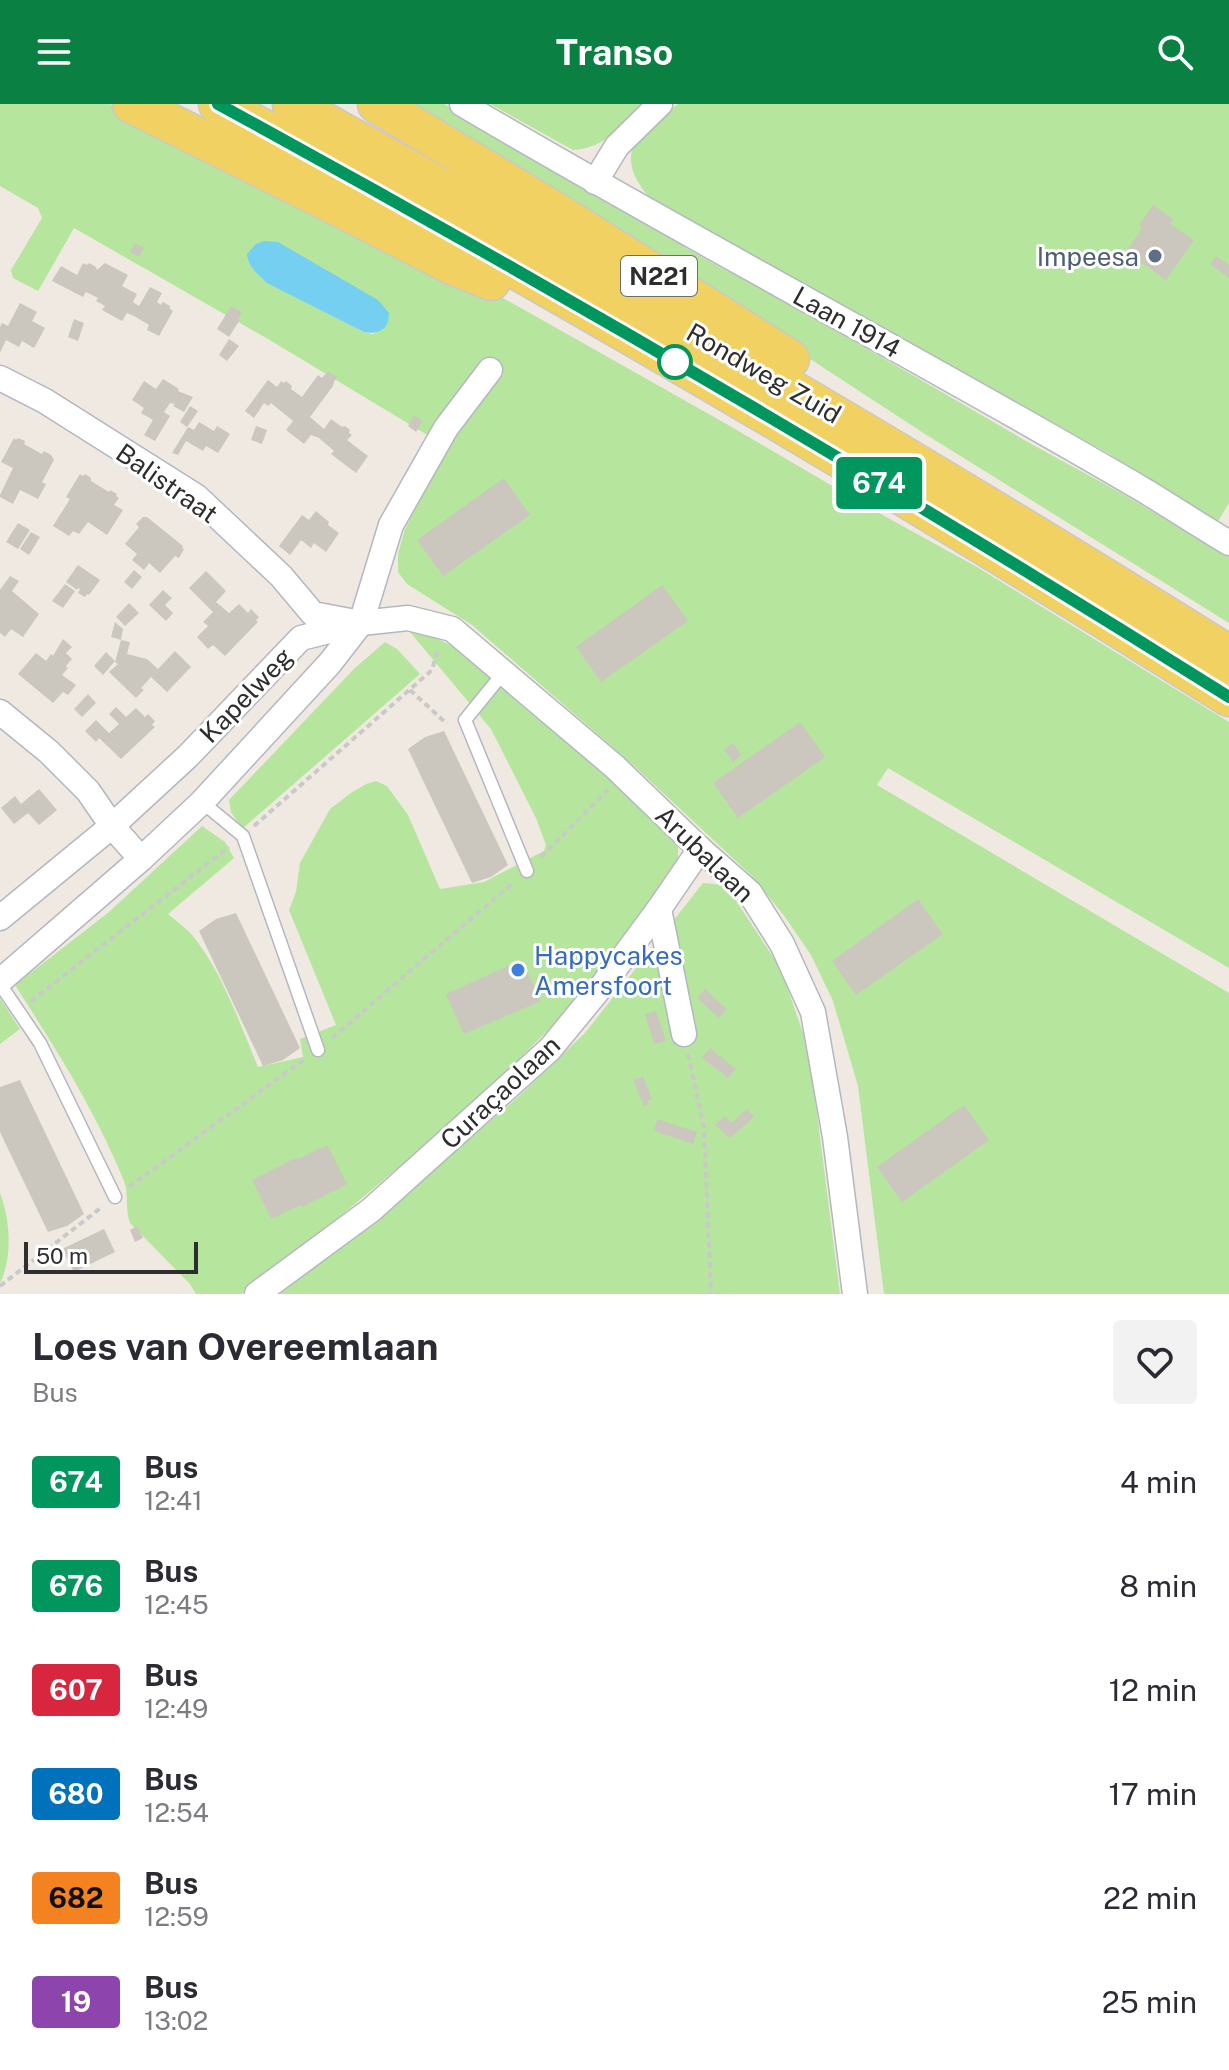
<!DOCTYPE html>
<meta charset="utf-8">
<style>
:root{--surface:#fff;--page:#f2f2f3;--text:#2b2b33;--muted:#7c7c81;--accent:#0b8043}
body{margin:0;font-family:"Public Sans",sans-serif;background:var(--page);color:var(--text);height:100vh;display:flex;flex-direction:column;font-size:30px;white-space:nowrap}
*{box-sizing:border-box;margin:0}
p{font-size:26px;color:var(--muted)}
.icon{flex:none;width:44px;height:44px;fill:none;stroke:currentColor;stroke-width:2;stroke-linecap:round;stroke-linejoin:round}
.map{position:relative;height:1190px;overflow:hidden}
.drawer{display:flex;flex-direction:column;background:var(--surface);flex:1}
.drawer>*{flex:none}
.badge{padding:0 16px;border-radius:6px;font-size:28px;line-height:52px}
.scale{position:absolute;left:24px;bottom:20px;width:174px;box-sizing:border-box;padding-left:8px;border:4px solid #2e2e2e;border-top:0;font-size:22px;line-height:28px;white-space:nowrap;color:#2e2e2e;-webkit-text-stroke:6px #fff;paint-order:stroke}
.map>.badge{position:absolute;translate:-50% -50%;box-shadow:0 0 0 4px #fff}
.round{display:grid;place-items:center;flex:none;width:84px;height:84px;border-radius:8px;background:var(--page)}
.head{display:flex;align-items:center;justify-content:space-between;height:136px;padding:0 32px}
h1{font-size:38px;font-weight:700;line-height:60px}
ul{padding:0;list-style:none}
li{display:flex;align-items:center;gap:24px;height:104px;padding:0 32px}
li div{flex:1}
li b{display:block;font-size:30px}
li em{font-style:normal}
li .badge{min-width:88px;font-weight:700;text-align:center}
header{display:flex;justify-content:space-between;align-items:center;height:104px;padding:0 32px;background:var(--accent);color:#fff;font-size:36px;font-weight:700}
.map>svg:first-child{display:block}
.green{fill:#b6e59e;fill-rule:evenodd}
.water{fill:#75cff0}
.building{fill:#cbc7bf}
.lines{fill:none;stroke-linecap:round;stroke-linejoin:round}
.service-casing{stroke:#b4b7c1;stroke-width:15}
.minor-casing{stroke:#b4b7c1;stroke-width:27}
.primary-casing{stroke:#c9c9c9;stroke-width:41}
.path{stroke:#c9c9c9;stroke-width:4;stroke-dasharray:6 4;stroke-linecap:butt}
.service{stroke:#fff;stroke-width:12}
.minor{stroke:#fff;stroke-width:24}
.primary{stroke:#f2d163;stroke-width:38}
.line-casing{stroke:#fff;stroke-width:18}
.line{stroke:#00965e;stroke-width:12}
.service-dot{fill:#5c6f8a;stroke:#fff;stroke-width:3}
.stop-dot{fill:#fff;stroke:#00965e;stroke-width:4}
.shop-dot{fill:#3f7fe0;stroke:#fff;stroke-width:3}
.labels{text-anchor:middle;dominant-baseline:central;stroke-width:6;stroke-linejoin:round;paint-order:stroke}
.shield{fill:#fff;stroke:#6d6d6d;stroke-width:2}
.shield-label{font-size:24px;font-weight:bold;fill:#2e2e2e}
.service-label{font-size:26px;fill:#4e5e75;stroke:#fff;text-anchor:end}
.street-label{font-size:26px;fill:#2e2e2e;stroke:#fff}
.shop-label{font-size:26px;fill:#366cbe;stroke:#fff;text-anchor:start}
</style>
<header><svg class="icon" aria-label="menu" viewBox="0 0 24 24"><path d="M4 6h16M4 12h16M4 18h16"/></svg>Transo<svg class="icon" aria-label="search" viewBox="0 0 24 24"><circle cx="10" cy="10" r="6"/><path d="M15 15l6 6"/></svg></header>
<div class="map">
<svg width="1229" height="1190" viewBox="0 0 1229 1190">
<rect width="100%" height="100%" fill="#efe9e1"/>
<!-- green -->
<g class="green">
<path d="M0,0H109L312,95L496,190L730,322L868,403L977,463L1229,618V864L888,664L877,681L1229,889V1190H884L858,982L833,897L811,851L785,813L752,772L633,661L472,521L407,480L398,468V450L405,425L448,343L473,305L503,270L501,265L489,253L429,332L268,235L74,124L38,187L13,174L11,166L42,114L38,104L0,82ZM297,193L384,225L373,230L364,228Z"/>
<path d="M399,0H444L682,137L684,143L729,168H735L1033,341L1123,390L1229,453V519L925,330L746,213Z"/>
<path d="M490,0H648C626,19 604,45 573,46Z"/>
<path d="M678,0H1229V399L1217,419L1124,367L1111,351L1041,312L980,283L791,177L649,93C610,47 641,29 678,0Z"/>
<path d="M410,528H424L456,544L617,681L678,738V757L666,780L566,908L491,983L439,1029L343,1110L241,1190H196L190,1180L130,1119C125,1106 129,1090 124,1077C95,1006 56,945 15,881L109,808L202,722L225,738L234,754L168,810C177,818 189,826 196,836C224,873 240,920 258,963L303,953L300,935L336,921L289,806L296,788L300,759L330,705L351,689L366,680L376,677L387,682L408,711L440,785L484,778L544,747L546,741L536,714L491,625Z"/>
<path d="M385,538L397,545L420,570L242,725L231,708L229,696L355,564Z"/>
<path d="M703,779L723,781L729,786L781,865L804,932L814,986L840,1190H280L421,1077L516,995L585,929Z"/>
<path d="M0,894L20,925L0,940Z"/>
<path d="M0,1089C10,1115 13,1153 0,1179Z"/>
</g>
<!-- water -->
<path class="water" d="M264,137L278,138L378,196L389,209C389,225 380,231 364,228L267,179C258,170 248,163 247,150L256,140Z"/>
<!-- building -->
<g class="building">
<path d="M1153,101L1173,115L1170,120L1194,136L1166,176L1126,148L1142,124L1139,121Z"/>
<path d="M135,139L144,144L139,153L130,148Z"/>
<path d="M1216,152L1229,161V174L1210,160Z"/>
<path d="M83,159L87,161L89,159L96,163L97,166L105,159L128,171L122,182L137,190L133,198L139,202L150,183L162,189L157,198L161,201L163,198L170,202V205L173,207L159,232L147,226L149,221L134,212L127,209L122,217L102,206L105,202L96,197L98,194L86,188L83,193L52,177L61,162L77,171Z"/>
<path d="M20,199L37,208L32,217L45,224L34,244L22,237L19,243L6,236L0,249V223L2,219L8,222Z"/>
<path d="M231,202L242,208L239,214V217L229,233L217,225Z"/>
<path d="M74,215L84,219L78,237L68,233Z"/>
<path d="M229,235L239,242L227,257L219,251Z"/>
<path d="M328,267L337,273L334,278L333,282L310,313L324,325L331,315L342,323L345,322L350,326L349,329L352,331L347,336L368,352L356,369L331,350L334,347L319,334L311,331L304,340L286,326L293,317L271,299L268,302L264,299L254,314L245,307L268,276L277,283L281,277L284,279L286,277L292,282L291,285L302,293L318,271L322,274Z"/>
<path d="M163,275L179,285L178,287L193,293L184,308L173,302L175,300L170,299L164,308L170,312L155,337L144,331L153,316L141,309L144,304L132,296L144,277L156,285Z"/>
<path d="M190,302L198,307L187,323L180,318Z"/>
<path d="M414,311L423,317L416,328L408,322Z"/>
<path d="M199,318L214,327L217,322L230,330L218,349L206,342L203,347L186,337L178,351L172,349L188,323L194,326Z"/>
<path d="M256,322L267,326L262,340L251,336Z"/>
<path d="M14,334L16,336L18,334L25,337L24,340L42,350L44,347L51,351L54,356L42,378L46,380L38,395L20,386L13,400L0,393V391L13,364L1,358Z"/>
<path d="M80,370L83,372L85,370L91,374V377L109,388L110,386L117,390L116,392L119,394L114,401L123,406L107,431L88,418L79,430L73,427L69,432L53,422L70,395L66,393Z"/>
<path d="M504,374L530,411L443,472L417,436Z"/>
<path d="M316,407L329,418L328,421L339,429L326,448L314,439L311,444L301,436L290,451L279,442L302,411L309,416Z"/>
<path d="M143,413H147L183,442L182,444L184,445L179,454L175,452L160,469L149,459L144,466L132,456L137,450L125,440L139,423L136,420Z"/>
<path d="M18,419L30,426L18,445L6,438Z"/>
<path d="M31,428L40,433L29,451L20,445Z"/>
<path d="M78,461L100,476L89,491L87,490L85,493L78,489L80,485L78,484L77,486L66,478Z"/>
<path d="M134,466L142,473L132,485L124,478Z"/>
<path d="M206,467L226,487L216,498L229,509L239,500L248,509L251,505L259,513L256,516L258,518L225,552L213,541L208,545L197,533L208,522L203,518L213,508L189,484Z"/>
<path d="M10,472L19,477L12,487L39,510L23,533L11,525L5,533L0,529V486Z"/>
<path d="M65,480L75,487L63,504L52,497Z"/>
<path d="M662,481L688,517L601,578L576,543Z"/>
<path d="M163,486L172,494L165,501L173,509L166,517L149,501Z"/>
<path d="M129,499L139,509L125,522L116,513Z"/>
<path d="M115,518L123,525L121,536L111,533Z"/>
<path d="M63,535L72,543L66,549L72,555L66,562L68,564L62,571L76,581L68,591L63,588L53,599L18,570L36,549L46,557L51,550L53,552Z"/>
<path d="M121,536L130,538L127,550L147,555L158,565L175,547L191,563L167,588L151,573L141,584L144,586L136,594L109,568L118,560L115,558Z"/>
<path d="M106,548L115,557L103,571L94,562Z"/>
<path d="M88,590L96,599L82,613L74,605Z"/>
<path d="M116,603L126,613L136,604L145,613L148,610L155,617L152,621L155,623L121,655L99,634L96,638L85,627L96,616L109,629L119,620L109,610Z"/>
<path d="M800,618L825,653L738,714L713,679Z"/>
<path d="M444,627L508,761L491,773L472,779L408,645L425,633Z"/>
<path d="M733,639L741,651L733,658L724,646Z"/>
<path d="M39,685L57,706L39,721L28,709L14,720L1,704L15,692L21,700Z"/>
<path d="M918,795L943,830L856,891L832,857Z"/>
<path d="M236,809L300,944L283,956L263,962L199,827L216,815Z"/>
<path d="M522,856L541,897L464,930L446,890Z"/>
<path d="M705,885L727,905L719,914L697,894Z"/>
<path d="M656,907L666,937L654,940L645,910Z"/>
<path d="M710,944L736,965L728,974L702,954Z"/>
<path d="M643,972L652,995L647,997L649,1000L644,1002L633,976Z"/>
<path d="M20,976L84,1110L67,1122L48,1128L0,1028V983Z"/>
<path d="M964,1001L989,1036L902,1098L877,1063Z"/>
<path d="M747,1005L754,1013L730,1034L715,1021L725,1012L731,1019Z"/>
<path d="M657,1015L697,1028L693,1040L654,1027Z"/>
<path d="M327,1041L347,1080L302,1103L301,1101L271,1115L252,1076L297,1053L298,1055Z"/>
<path d="M137,1122L143,1134L135,1138L130,1126Z"/>
<path d="M104,1125L115,1148L74,1168L62,1145Z"/>
</g>
<g class="lines">
<!-- service casing -->
<g class="service-casing">
<g id="service">
<path d="M504,568L465,616L527,767"/>
<path d="M202,698L243,732L318,946"/>
<path d="M0,880L40,939L115,1093"/>
</g>
</g>
<!-- minor casing -->
<g class="minor-casing">
<g id="minor">
<path d="M462,0C688,134 921,255 1147,388C1174,405 1201,422 1229,439"/>
<path d="M595,78L617,42L660,0"/>
<path d="M0,274L45,297L197,393L281,472L313,510L350,517"/>
<path d="M0,608L49,648L88,687L112,722L141,755"/>
<path d="M659,805L684,930"/>
<path d="M0,814L112,722L188,652L301,534L361,519L408,514L452,525L615,663L700,745L750,789L782,840L813,908L835,1033L855,1190"/>
<path d="M0,877L141,755L202,698L330,559L361,519L391,421L446,324L490,266"/>
<path d="M257,1190L371,1106L550,945L605,878L659,805L700,745"/>
</g>
</g>
<!-- primary casing -->
<g class="primary-casing">
<g id="primary">
<path d="M132,0L325,96L454,162L491,177"/>
<path d="M218,0C561,186 898,385 1229,593"/>
<path d="M292,0C609,176 922,358 1229,551"/>
<path d="M377,0L558,109L790,255"/>
</g>
</g>
<!-- path -->
<g class="path">
<path d="M410,586L447,620"/>
<path d="M254,722L432,566L438,544"/>
<path d="M541,753L608,686"/>
<path d="M31,897L229,743"/>
<path d="M332,934L514,778"/>
<path d="M688,950L704,1024L711,1190"/>
<path d="M129,1083L306,954"/>
<path d="M0,1182L102,1103"/>
</g>
<!-- service -->
<use href="#service" class="service"/>
<!-- minor -->
<use href="#minor" class="minor"/>
<!-- primary -->
<use href="#primary" class="primary"/>
</g>
<g class="lines">
<!-- line casing -->
<g class="line-casing">
<path id="line" d="M218,0C561,187 898,385 1229,593"/>
</g>
<!-- line -->
<use href="#line" class="line"/>
</g>
<!-- markers -->
<circle class="service-dot" cx="1155" cy="152" r="8"/>
<circle class="stop-dot" cx="675" cy="258" r="16"/>
<circle class="shop-dot" cx="518" cy="866" r="8"/>
<g class="labels">
<!-- shield labels -->
<rect class="shield" x="621" y="152" width="76" height="40" rx="6"/>
<g class="shield-label">
<text x="659" y="172">N221</text>
</g>
<!-- service labels -->
<g class="service-label">
<text x="1139" y="152">Impeesa</text>
</g>
<!-- street labels -->
<g class="street-label">
<text transform="translate(847 218) rotate(29)">Laan 1914</text>
<text transform="translate(764 269) rotate(30)">Rondweg Zuid</text>
<text transform="translate(167 379) rotate(35)">Balistraat</text>
<text transform="translate(246 591) rotate(-46)">Kapelweg</text>
<text transform="translate(705 750) rotate(44)">Arubalaan</text>
<text transform="translate(500 988) rotate(-43)">Curaçaolaan</text>
</g>
<!-- shop labels -->
<g class="shop-label">
<text x="534" y="851">Happycakes<tspan x="534" dy="30">Amersfoort</tspan></text>
</g>
</g>
</svg>
<div class="scale">50 m</div>
<b class="badge" style="left:879px;top:379px;background:#00965e;color:#fff">674</b>
</div>
<section class="drawer">
<div class="head"><div><h1>Loes van Overeemlaan</h1><p>Bus</p></div><a class="round"><svg class="icon" aria-label="heart" viewBox="0 0 24 24"><path d="M12 20l-8-8c-3-5 5-10 8-4 3-6 11-1 8 4z"/></svg></a></div>
<ul>
<li><span class="badge" style="background:#00965e;color:#fff">674</span><div><b>Bus</b><p>12:41</p></div><em>4 min</em></li>
<li><span class="badge" style="background:#00965e;color:#fff">676</span><div><b>Bus</b><p>12:45</p></div><em>8 min</em></li>
<li><span class="badge" style="background:#d7263d;color:#fff">607</span><div><b>Bus</b><p>12:49</p></div><em>12 min</em></li>
<li><span class="badge" style="background:#0072bc;color:#fff">680</span><div><b>Bus</b><p>12:54</p></div><em>17 min</em></li>
<li><span class="badge" style="background:#f58220;color:#111">682</span><div><b>Bus</b><p>12:59</p></div><em>22 min</em></li>
<li><span class="badge" style="background:#8e44ad;color:#fff">19</span><div><b>Bus</b><p>13:02</p></div><em>25 min</em></li>
</ul>
</section>
